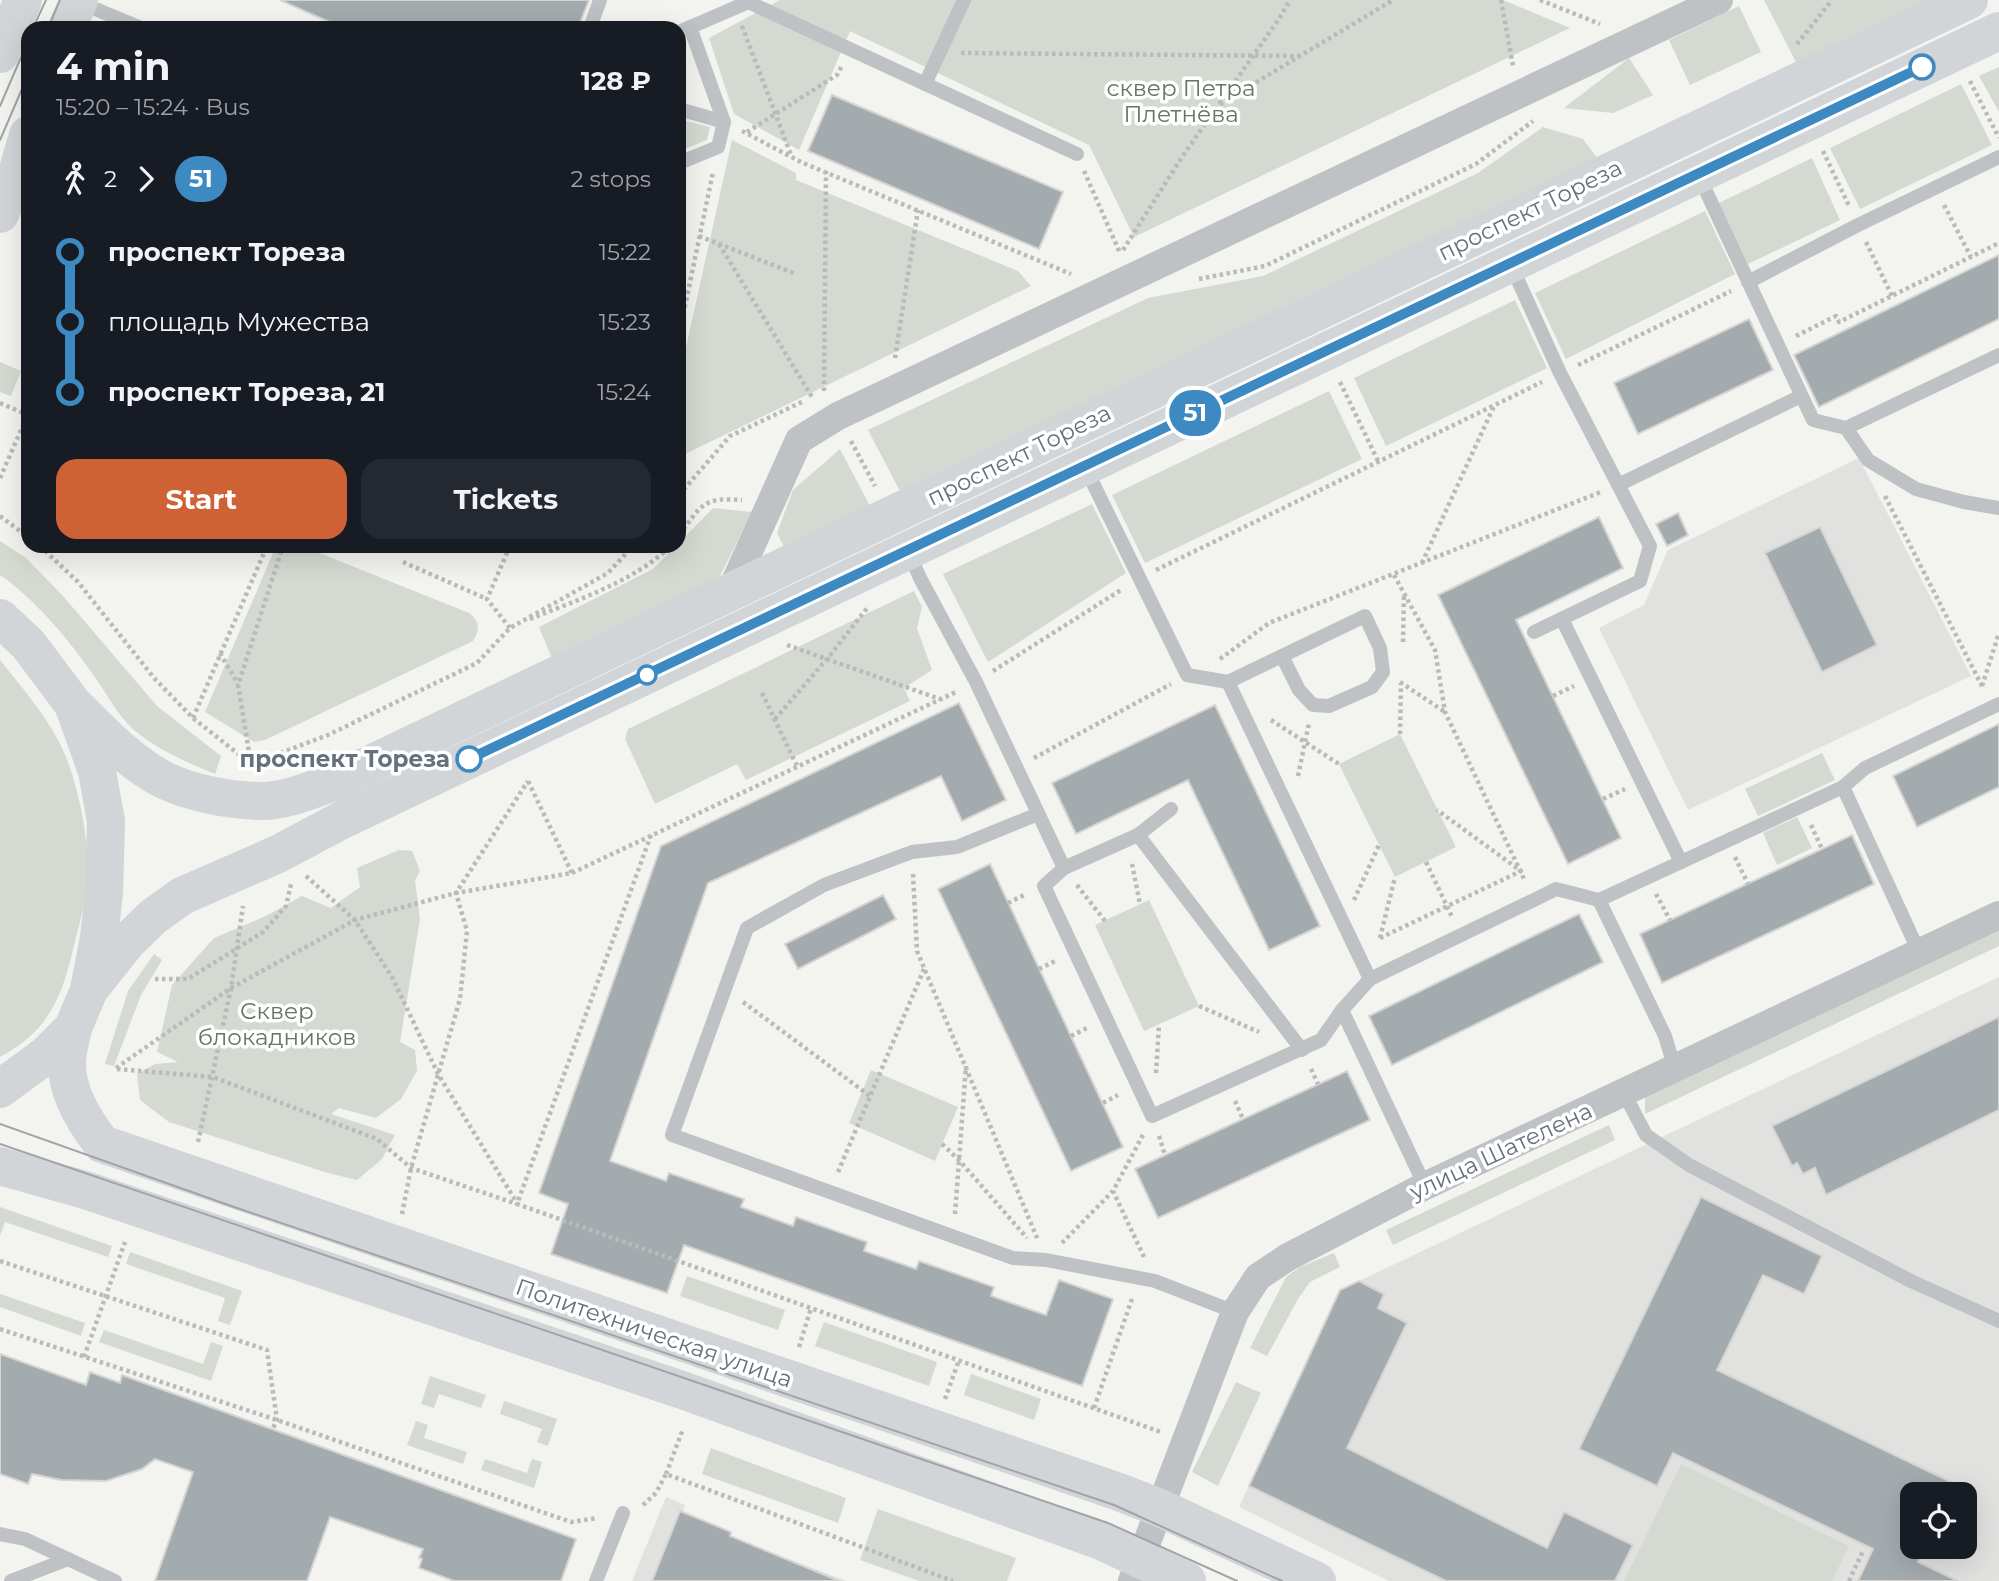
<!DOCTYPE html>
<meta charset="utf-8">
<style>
:root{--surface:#171b24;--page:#242831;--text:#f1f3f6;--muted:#9ea1a6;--accent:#cf6234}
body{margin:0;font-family:Montserrat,sans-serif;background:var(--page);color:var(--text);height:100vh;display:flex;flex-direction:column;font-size:26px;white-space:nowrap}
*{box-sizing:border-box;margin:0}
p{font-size:23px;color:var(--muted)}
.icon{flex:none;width:38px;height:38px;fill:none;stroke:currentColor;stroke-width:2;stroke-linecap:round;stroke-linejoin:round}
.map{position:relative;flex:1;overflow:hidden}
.sheet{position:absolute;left:21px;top:21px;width:665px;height:532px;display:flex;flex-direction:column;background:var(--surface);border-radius:21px;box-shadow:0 7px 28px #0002}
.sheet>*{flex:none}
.badge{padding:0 14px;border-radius:23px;font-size:24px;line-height:46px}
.controls{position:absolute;left:1900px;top:1482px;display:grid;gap:14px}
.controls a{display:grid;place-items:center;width:77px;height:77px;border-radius:14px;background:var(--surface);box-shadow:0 7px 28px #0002;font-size:35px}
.map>.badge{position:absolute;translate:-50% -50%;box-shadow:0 0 0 4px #fff}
.legs{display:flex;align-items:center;gap:10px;height:77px;padding:0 35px;font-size:23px}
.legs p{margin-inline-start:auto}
.headline{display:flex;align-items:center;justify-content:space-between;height:119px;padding:0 35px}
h1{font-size:38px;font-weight:700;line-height:52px}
.button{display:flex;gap:14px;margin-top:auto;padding:14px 35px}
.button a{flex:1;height:80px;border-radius:21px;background:var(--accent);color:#fff;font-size:28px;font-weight:700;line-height:80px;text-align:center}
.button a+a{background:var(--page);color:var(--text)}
ul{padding:0 35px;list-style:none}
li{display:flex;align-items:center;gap:24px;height:70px;font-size:26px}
li i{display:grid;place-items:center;width:10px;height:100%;margin:0 9px;background:currentColor}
li i::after{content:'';width:18px;height:18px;margin:-9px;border:5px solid;border-radius:50%;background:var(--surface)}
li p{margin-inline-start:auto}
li:first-child i{background:linear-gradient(#0000 50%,currentColor 0)}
li:last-child i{background:linear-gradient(currentColor 50%,#0000 0)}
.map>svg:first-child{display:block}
.built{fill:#e1e2e0;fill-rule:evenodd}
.green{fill:#d4dad1}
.building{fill:#a4abaf;stroke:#d4d4d2;stroke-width:2}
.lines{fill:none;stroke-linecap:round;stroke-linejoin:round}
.path{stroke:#b8babc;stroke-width:4.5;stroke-dasharray:3.5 3.5;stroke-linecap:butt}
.service{stroke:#bfc2c4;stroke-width:14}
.minor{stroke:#bfc2c4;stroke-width:28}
.secondary{stroke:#d1d5d8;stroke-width:38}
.primary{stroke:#d1d5d8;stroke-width:38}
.tram{stroke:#a0a4a9;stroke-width:2}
.line-1-casing{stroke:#fff;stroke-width:16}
.line-1{stroke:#3d8ac2;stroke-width:10}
.stop-1-dot{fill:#fff;stroke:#3d8ac2;stroke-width:3.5}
.labels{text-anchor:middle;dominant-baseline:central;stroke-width:7;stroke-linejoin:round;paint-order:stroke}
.park-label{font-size:23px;fill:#667563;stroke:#fff}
.street-label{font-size:23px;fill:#65717d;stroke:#fff}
.stop-label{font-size:23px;font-weight:bold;fill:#65717d;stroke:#fff;text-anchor:end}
</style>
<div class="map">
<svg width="1999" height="1581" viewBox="0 0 1999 1581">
<rect width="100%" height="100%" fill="#f3f3f0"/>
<!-- built -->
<g class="built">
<path d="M1859,458L1971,676L1688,810L1599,628L1644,605L1668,550Z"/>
<path d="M1999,977V1581H1389L1239,1507L1340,1290ZM1913,1494H1965V1547H1913Z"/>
<path d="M666,1497L685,1505L683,1512L731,1532L730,1536L846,1581H632Z"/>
</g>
<!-- green -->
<g class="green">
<path d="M780,0H1503L1570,28L1134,237L1089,145L850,31L799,150L734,114L709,38Z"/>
<path d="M1764,0H1931L1797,64Z"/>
<path d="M1739,6L1761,52L1690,85L1669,40Z"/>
<path d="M1629,58L1653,95L1613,113L1564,108Z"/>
<path d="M1999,67V112L1979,76Z"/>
<path d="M1961,84L1992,145L1860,209L1830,148Z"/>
<path d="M679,119L710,127L707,140L679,151Z"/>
<path d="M1543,127L1583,139L1598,159L901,493L868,430L1148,298L1263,276L1478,173Z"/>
<path d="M732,140L796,173V180L1018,271L1031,286L679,457V379Z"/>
<path d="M1812,158L1840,220L1748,264L1719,203Z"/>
<path d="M1705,211L1735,274L1566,359L1535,293Z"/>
<path d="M1515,300L1547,368L1386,446L1354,378Z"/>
<path d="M0,362L21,371L11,396L0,392Z"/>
<path d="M1329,391L1362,459L1145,563L1112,495Z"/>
<path d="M840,449L871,508L785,549L777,533L793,490Z"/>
<path d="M1092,504L1126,573L988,662L943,574Z"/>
<path d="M713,508L752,512L717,582L553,661L539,627L653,569L676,546H679V543Z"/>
<path d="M0,541L26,558L63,596L157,706L221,756L215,774C186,762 158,750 134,730C117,715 106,692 92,673C69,640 34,598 0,575Z"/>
<path d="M276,546H302L469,613C480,621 480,630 473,641L265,740L254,742L205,712Z"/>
<path d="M914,591L922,607L917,628L932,670L904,688L910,701L746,780L737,764L655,804L625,739L628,729Z"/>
<path d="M0,660C26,693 57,727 70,768C82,803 92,857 86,894C83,910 79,926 75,941C63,994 51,1030 0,1057Z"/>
<path d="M1400,734L1456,847L1395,877L1339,764Z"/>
<path d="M1822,753L1835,780L1758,816L1745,789Z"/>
<path d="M1797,817L1812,848L1777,865L1763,833Z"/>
<path d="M399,850L412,851L420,871L415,881L420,919L400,1042L415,1050L417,1071L401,1099L376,1118L339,1108L331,1114L395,1135L382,1159L357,1180L328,1173L169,1122L140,1100L137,1074L155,1064L178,1062L157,1052L172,985L214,938L266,916L302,896L331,908L360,887L357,868Z"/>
<path d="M1149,900L1199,1006L1144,1031L1095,925Z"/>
<path d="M1999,928V946L1645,1114V1097Z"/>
<path d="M154,954L162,960L141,995L114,1066L105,1064L128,991Z"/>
<path d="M871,1070L958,1107L935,1161L849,1123Z"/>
<path d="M1609,1125L1615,1140L1393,1245L1386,1230Z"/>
<path d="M0,1207L112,1246L108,1257L5,1222L0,1236Z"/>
<path d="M130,1252L242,1291L230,1325L218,1321L225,1298L126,1264Z"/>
<path d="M1334,1253L1340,1267L1310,1282L1298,1299L1267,1356L1250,1348L1286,1277L1300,1267Z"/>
<path d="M687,1276L785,1310L778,1330L680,1296Z"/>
<path d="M0,1294L85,1323L81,1336L0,1307Z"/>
<path d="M824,1322L937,1362L929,1386L815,1346Z"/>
<path d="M104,1330L203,1364L211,1342L223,1346L211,1381L99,1342Z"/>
<path d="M971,1374L1041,1399L1034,1420L964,1395Z"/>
<path d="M430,1376L486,1395L481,1408L439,1394L434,1408L421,1404Z"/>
<path d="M1236,1382L1261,1393L1218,1486L1192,1472Z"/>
<path d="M504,1401L557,1419L548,1446L537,1442L542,1429L500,1414Z"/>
<path d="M416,1421L428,1425L424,1438L467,1452L463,1464L407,1445Z"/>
<path d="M711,1448L846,1498L838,1523L702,1474Z"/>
<path d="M485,1459L527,1473L532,1459L542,1462L534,1488L481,1470Z"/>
<path d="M1681,1464L1849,1546L1832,1581H1624Z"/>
<path d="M878,1509L1016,1558L1007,1581H919L860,1560Z"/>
</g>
<!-- building -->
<g class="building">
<path d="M280,0H589L578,28H343Z"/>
<path d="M832,95L1063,192L1039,249L808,151Z"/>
<path d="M1999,255V319L1819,407L1794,355Z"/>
<path d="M1749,319L1773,370L1638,434L1614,383Z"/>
<path d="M1678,513L1688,535L1667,546L1656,524Z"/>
<path d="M1599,517L1623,568L1516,620L1621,838L1568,864L1438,595Z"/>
<path d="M1820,527L1877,645L1822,672L1765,553Z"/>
<path d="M959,703L1006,800L962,821L941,776L708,883L610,1161L666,1181L669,1173L744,1199L741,1207L793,1226L796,1217L867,1242L864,1251L916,1269L919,1261L994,1287L991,1296L1046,1315L1059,1280L1113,1299L1082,1386L684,1245L667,1293L551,1254L568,1204L539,1193L661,846Z"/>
<path d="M1215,705L1320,926L1269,950L1188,780L1076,834L1052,783Z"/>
<path d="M1999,724V787L1917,827L1893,776Z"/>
<path d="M1852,835L1874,884L1662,983L1640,934Z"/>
<path d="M990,864L1123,1147L1071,1171L938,889Z"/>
<path d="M883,895L896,919L798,969L785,944Z"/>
<path d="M1579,914L1603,962L1392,1065L1369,1016Z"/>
<path d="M1999,1017V1110L1826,1195L1815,1168L1803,1174L1797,1163L1792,1166L1772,1126Z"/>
<path d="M1347,1071L1370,1120L1158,1218L1135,1169Z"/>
<path d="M1701,1197L1822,1256L1804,1294L1763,1275L1717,1370L1976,1494H1913V1547H1925L1918,1562L1958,1581H1858L1873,1549L1673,1453L1657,1486L1579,1449Z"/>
<path d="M1359,1281L1384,1294L1378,1308L1407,1323L1347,1448L1547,1548L1564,1512L1633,1545L1615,1581H1446L1249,1486L1340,1290Z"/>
<path d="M0,1354L86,1385L90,1372L120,1383L122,1375L576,1539L561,1581H454L419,1568L422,1559L419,1558L423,1549L330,1517L307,1581H155L193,1472L155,1459L142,1469L106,1481L61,1480L32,1474L28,1484L0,1474Z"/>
<path d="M680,1511L731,1532L730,1536L839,1581H652Z"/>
</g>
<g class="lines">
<!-- path -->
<g class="path">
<path d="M1501,0L1513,66"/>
<path d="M1540,0L1600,24"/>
<path d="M742,26L791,155"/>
<path d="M1797,44L1832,0"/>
<path d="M961,53L1301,56"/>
<path d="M1970,81L1999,138"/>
<path d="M1220,104L1393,0"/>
<path d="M742,131L803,163L1071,274"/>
<path d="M747,132L837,75L842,66"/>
<path d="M1823,151L1849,206"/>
<path d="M1084,171L1120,253"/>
<path d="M1944,205L1971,257"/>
<path d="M699,236L796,274"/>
<path d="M1866,242L1892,296"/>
<path d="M719,244L812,397"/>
<path d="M1123,250L1184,154L1279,19L1290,0"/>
<path d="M1199,279L1265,266L1476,164L1533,121"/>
<path d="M679,335L713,172"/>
<path d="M1796,336L1836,316L1839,322L1999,243"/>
<path d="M895,358L918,210"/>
<path d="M1578,365L1731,291"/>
<path d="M1340,382L1378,461"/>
<path d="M824,391L826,171"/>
<path d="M0,403L28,415"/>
<path d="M851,441L875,486"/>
<path d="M0,478L28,414"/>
<path d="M679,495L730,436L804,401"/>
<path d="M1885,496L1983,688"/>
<path d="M0,516L28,537"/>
<path d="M679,535C702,505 702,497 742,500"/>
<path d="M40,546L78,582L154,678L193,718L251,764L328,735L477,663L510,628L608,573L633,546"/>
<path d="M510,546L487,599L510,628"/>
<path d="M403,562L487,599"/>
<path d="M1422,563L1494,406"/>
<path d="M1156,570L1542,382"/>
<path d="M1394,575L1435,650L1445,712L1525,881"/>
<path d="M530,619C577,600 633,582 671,546"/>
<path d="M1403,642L1404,595"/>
<path d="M787,645L940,699"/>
<path d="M220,653L238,684"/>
<path d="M1220,659L1269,623L1601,492"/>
<path d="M993,671L1121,590"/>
<path d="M1400,682L1445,712"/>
<path d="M1982,686L1999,633"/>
<path d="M762,693L797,766"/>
<path d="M1553,696L1574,686"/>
<path d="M193,718L267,546"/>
<path d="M775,719L827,659L868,607"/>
<path d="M1271,720L1339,764"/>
<path d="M1400,734L1401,683"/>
<path d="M1034,758L1171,684"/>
<path d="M251,764L238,685L283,546"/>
<path d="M1298,776L1309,723"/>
<path d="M1603,799L1625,789"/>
<path d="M1811,825L1822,849"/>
<path d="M651,835L517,1204L1161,1432"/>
<path d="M1735,857L1748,884"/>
<path d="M1426,862L1453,919"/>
<path d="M1132,864L1140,904"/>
<path d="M572,873L958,691"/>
<path d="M913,874L917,951L1038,1240"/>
<path d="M306,876L355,920L392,977L438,1074L517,1203"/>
<path d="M1077,885L1105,921"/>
<path d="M1656,894L1670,920"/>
<path d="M1354,900L1379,845"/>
<path d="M1008,903L1024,895"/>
<path d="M1380,938L1521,871L1437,810"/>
<path d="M1380,938L1395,877"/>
<path d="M1039,969L1057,960"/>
<path d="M155,979H188L263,932L286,906L291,884"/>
<path d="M743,1002L870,1096"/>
<path d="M1199,1006L1259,1032"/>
<path d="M1071,1036L1089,1027"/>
<path d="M116,1068L231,988L355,920L456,893L572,873L528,781"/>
<path d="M117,1069L213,1077L377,1139L411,1168L517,1204"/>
<path d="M1311,1069L1318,1084"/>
<path d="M1156,1073L1159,1025"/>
<path d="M1235,1101L1243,1119"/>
<path d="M1103,1103L1118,1095"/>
<path d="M1159,1136L1165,1155"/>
<path d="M198,1142L231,988L243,906"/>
<path d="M942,1144L959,1160L1027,1238"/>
<path d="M838,1172L924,969"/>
<path d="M402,1214L411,1168L460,999L467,931L456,893L528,781"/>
<path d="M955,1214L966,1066"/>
<path d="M1062,1243L1113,1191"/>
<path d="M1144,1257L1113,1191L1144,1133"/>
<path d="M0,1261L267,1350L277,1420L272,1430"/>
<path d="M0,1329L277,1420L571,1522L598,1518"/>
<path d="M799,1347L811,1308"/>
<path d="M84,1357L125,1242"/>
<path d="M945,1399L959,1360"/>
<path d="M1094,1408L1133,1296"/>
<path d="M666,1474L683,1429"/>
<path d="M643,1505L656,1493L666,1474L953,1581"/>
<path d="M1849,1581L1863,1551"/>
</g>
<!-- service -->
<g class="service">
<path d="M748,2L1077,154"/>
<path d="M81,3L141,28"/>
<path d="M590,28L600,0"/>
<path d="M679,32L753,0"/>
<path d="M925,84L964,0"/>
<path d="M679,109L724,122L690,27"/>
<path d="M679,163L718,147L724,122"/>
<path d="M1698,174L1813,420L1846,428L1999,355"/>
<path d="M1511,265L1560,373L1650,546L1640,581L1534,632"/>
<path d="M1748,282L1858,225L1999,157"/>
<path d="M1846,428L1868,460L1916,489L1964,502L1999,508"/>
<path d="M1086,469L1187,675L1228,682L1370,979"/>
<path d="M1618,485L1801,396"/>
<path d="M909,553L920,578L976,682L1064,868"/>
<path d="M1562,619L1681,862"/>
<path d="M1228,682L1365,616L1380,648L1383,672L1372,687L1329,706L1313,705L1299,690L1282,656"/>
<path d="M1843,787L1865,768L1999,704"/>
<path d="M1171,809L1138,835L1064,868L1044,886L1152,1116L1321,1040L1342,1010L1370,979L1534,900L1556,889L1599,900L1843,787L1919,952"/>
<path d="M1038,814L957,847L912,852L824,885L747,928L672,1135L1013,1258L1046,1260L1155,1281L1235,1312"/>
<path d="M1138,835L1302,1050"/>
<path d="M1599,900L1665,1036L1675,1069"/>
<path d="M1342,1010L1425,1186"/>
<path d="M1624,1093L1646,1135L1689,1165L1911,1281L1999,1321"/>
<path d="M0,1534L25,1539L115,1581"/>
<path d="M11,1581L68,1559"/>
<path d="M596,1581L623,1513"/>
</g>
<!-- minor -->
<g class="minor">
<path d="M730,593L799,440L838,416L1719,0"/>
<path d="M1132,1581L1235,1312L1258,1277L1288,1257L1425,1186L1999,915"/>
</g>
<!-- secondary -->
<g class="secondary">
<path d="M67,28L79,0"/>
<path d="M0,54L23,0"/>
<path d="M0,214L17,173L28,135"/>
<path d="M73,1028C71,1039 67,1051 67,1062C66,1092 84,1121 102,1144L1119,1492L1160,1508L1317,1581"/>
<path d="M0,1166L85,1190L682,1390L1101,1541L1187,1581"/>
</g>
<!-- primary -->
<g class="primary">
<path d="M0,618L28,644L73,704L97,771L106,821L104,893L99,937L89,990L73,1028L46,1055L0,1089"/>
<path d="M73,704C99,729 131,764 164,780C191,793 228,800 258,801C282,802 309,791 331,783L1969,0"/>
<path d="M89,990L128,941L154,916L182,896L278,854L342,820L1999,31"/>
</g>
<!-- tram -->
<g class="tram">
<path d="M33,28L46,0"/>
<path d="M48,28L60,0"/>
<path d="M0,106L28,41"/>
<path d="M0,140L28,75"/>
<path d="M0,1124L234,1207L1114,1505L1282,1581"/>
<path d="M0,1144L1108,1523L1237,1581"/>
</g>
</g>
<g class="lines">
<!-- line-1 casing -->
<g class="line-1-casing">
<path id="line-1" d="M469,759L1922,67"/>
</g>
<!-- line-1 -->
<use href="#line-1" class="line-1"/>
</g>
<!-- markers -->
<g class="stop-1-dot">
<circle cx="1922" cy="67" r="12"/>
<circle cx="647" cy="675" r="9"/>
<circle cx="469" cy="759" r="12"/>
</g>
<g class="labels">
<!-- park labels -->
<g class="park-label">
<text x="1181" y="88">сквер Петра<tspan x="1181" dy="26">Плетнёва</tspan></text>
<text x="277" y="1011">Сквер<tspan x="277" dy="26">блокадников</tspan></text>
</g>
<!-- street labels -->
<g class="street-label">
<text transform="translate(1530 210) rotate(-26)">проспект Тореза</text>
<text transform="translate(1019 455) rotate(-26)">проспект Тореза</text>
<text transform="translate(1501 1151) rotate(-25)">улица Шателена</text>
<text transform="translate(654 1333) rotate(19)">Политехническая улица</text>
</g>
<!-- stop labels -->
<g class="stop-label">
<text x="450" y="759">проспект Тореза</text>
</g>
</g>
</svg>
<div class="controls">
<a><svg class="icon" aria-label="locate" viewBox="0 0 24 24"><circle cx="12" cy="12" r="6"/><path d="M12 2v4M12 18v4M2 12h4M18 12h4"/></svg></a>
</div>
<b class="badge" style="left:1195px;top:413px;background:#3d8ac2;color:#fff">51</b>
<section class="sheet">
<div class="headline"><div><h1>4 min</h1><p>15:20 – 15:24 · Bus</p></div><b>128 ₽</b></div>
<div class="legs"><svg class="icon" aria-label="walk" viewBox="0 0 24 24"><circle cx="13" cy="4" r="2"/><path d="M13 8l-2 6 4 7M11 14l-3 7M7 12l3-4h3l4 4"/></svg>2<svg class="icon" aria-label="forward" viewBox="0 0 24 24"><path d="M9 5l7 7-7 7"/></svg><b class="badge" style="background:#3d8ac2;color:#fff">51</b><p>2 stops</p></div>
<ul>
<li><i style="color:#3d8ac2"></i><b>проспект Тореза</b><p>15:22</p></li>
<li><i style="color:#3d8ac2"></i><span>площадь Мужества</span><p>15:23</p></li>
<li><i style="color:#3d8ac2"></i><b>проспект Тореза, 21</b><p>15:24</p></li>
</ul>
<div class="button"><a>Start</a><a>Tickets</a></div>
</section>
</div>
